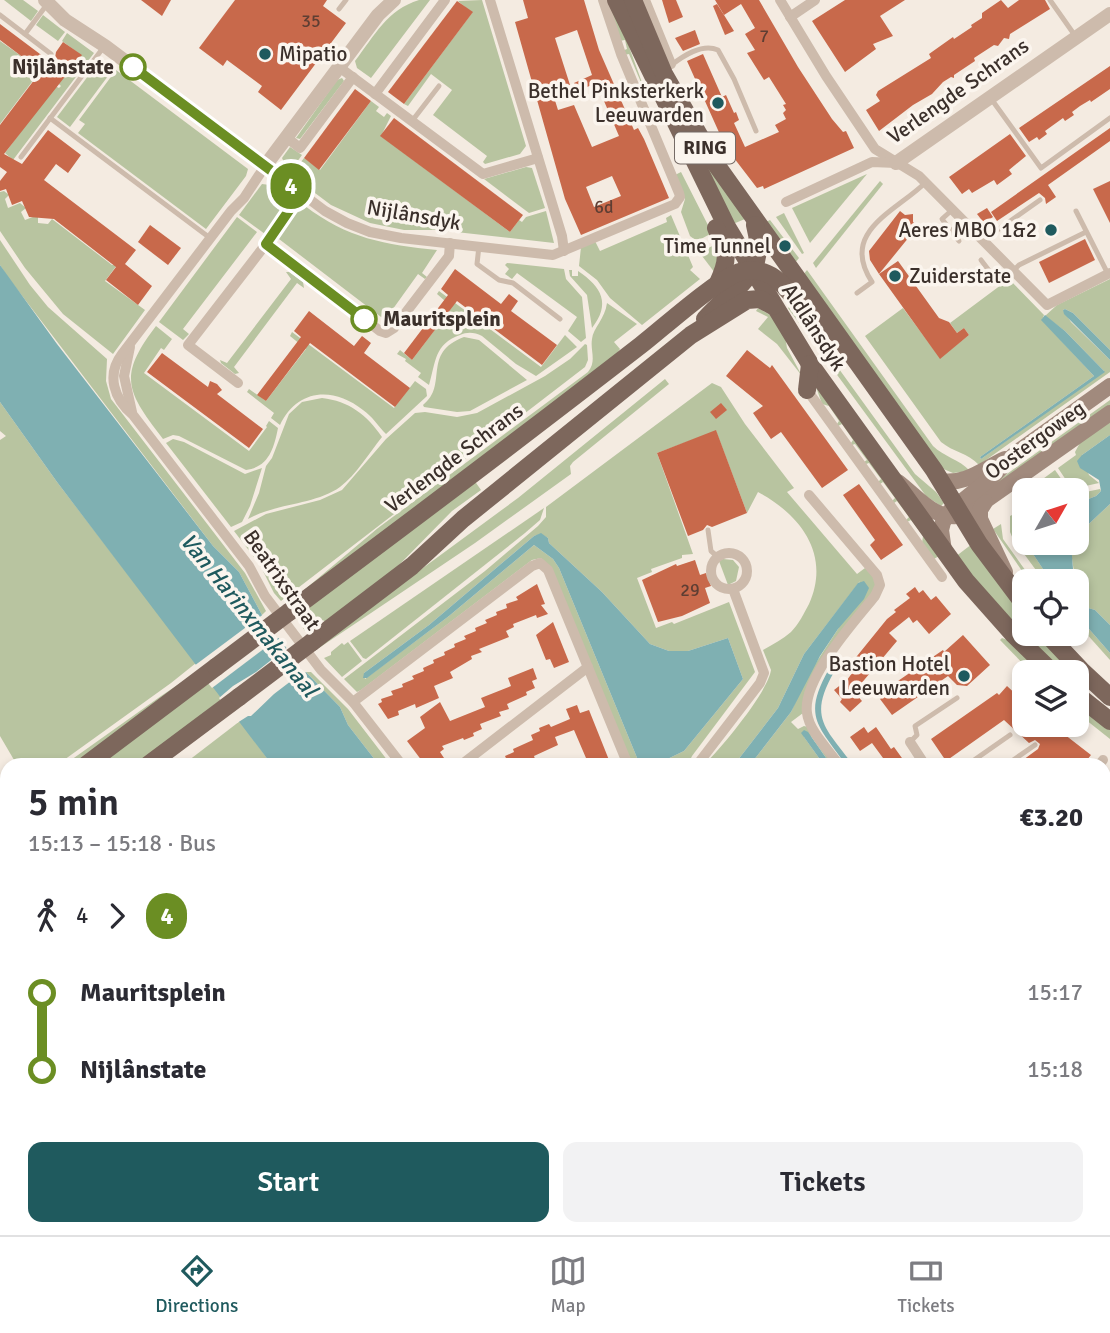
<!DOCTYPE html>
<meta charset="utf-8">
<style>
:root{--surface:#fff;--page:#f2f2f3;--text:#2b2b33;--muted:#7c7c81;--line:#e1e1e2;--accent:#1f5a5e}
body{margin:0;font-family:Signika,sans-serif;background:var(--page);color:var(--text);height:100vh;display:flex;flex-direction:column;font-size:26px;white-space:nowrap}
*{box-sizing:border-box;margin:0}
p{font-size:23px;color:var(--muted)}
.icon{flex:none;width:38px;height:38px;fill:none;stroke:currentColor;stroke-width:2;stroke-linecap:round;stroke-linejoin:round}
.map{position:relative;flex:1;overflow:hidden}
.details{position:absolute;left:0px;top:758px;width:1111px;height:478px;display:flex;flex-direction:column;background:var(--surface);border-radius:21px 21px 0 0;box-shadow:0 4px 10px #0003}
.details>*{flex:none}
.badge{padding:0 14px;border-radius:23px;font-size:24px;line-height:46px}
.needle{width:46px;rotate:51deg}
.controls{position:absolute;left:1012px;top:478px;display:grid;gap:14px}
.controls a{display:grid;place-items:center;width:77px;height:77px;border-radius:14px;background:var(--surface);box-shadow:0 4px 10px #0003;font-size:35px}
.map>.badge{position:absolute;translate:-50% -50%;box-shadow:0 0 0 4px #fff}
.legs{display:flex;align-items:center;gap:10px;height:77px;padding:0 28px;font-size:23px}
.legs p{margin-inline-start:auto}
.summary{display:flex;align-items:center;justify-content:space-between;height:119px;padding:0 28px}
h1{font-size:38px;font-weight:600;line-height:52px}
.cta{display:flex;gap:14px;margin-top:auto;padding:14px 28px}
.cta a{flex:1;height:80px;border-radius:14px;background:var(--accent);color:#fff;font-size:28px;font-weight:600;line-height:80px;text-align:center}
.cta a+a{background:var(--page);color:var(--text)}
ul{padding:0 28px;list-style:none}
li{display:flex;align-items:center;gap:24px;height:77px;font-size:26px}
li i{display:grid;place-items:center;width:10px;height:100%;margin:0 9px;background:currentColor}
li i::after{content:'';width:18px;height:18px;margin:-9px;border:5px solid;border-radius:50%;background:var(--surface)}
li p{margin-inline-start:auto}
li:first-child i{background:linear-gradient(#0000 50%,currentColor 0)}
li:last-child i{background:linear-gradient(currentColor 50%,#0000 0)}
.tabs{display:flex;justify-content:space-around;align-items:center;height:98px;border-top:2px solid var(--line);background:var(--surface);font-size:19px;color:var(--muted)}
.tabs a{display:grid;justify-items:center;gap:4px}
.tabs .selected{color:var(--accent)}
.map>svg:first-child{display:block}
.green{fill:#b8c4a0}
.water{fill:#7fb0b2}
.pier{fill:#f4ebe1}
.building{fill:#c8694b;fill-rule:evenodd}
.lines{fill:none;stroke-linecap:round;stroke-linejoin:round}
.service{stroke:#cdbbac;stroke-width:5}
.minor{stroke:#cdbbac;stroke-width:10}
.tertiary{stroke:#cdbbac;stroke-width:14}
.secondary{stroke:#a18a7d;stroke-width:16}
.primary{stroke:#7d675c;stroke-width:18}
.primary-bridge{stroke:#7d675c;stroke-width:18}
.line-1-casing{stroke:#fff;stroke-width:16}
.line-1{stroke:#6b8e23;stroke-width:10}
.poi-dot{fill:#1f5a5e;stroke:#fbf5ee;stroke-width:2.5}
.stop-1-dot{fill:#fff;stroke:#6b8e23;stroke-width:3.5}
.labels{text-anchor:middle;dominant-baseline:central;stroke-width:7;stroke-linejoin:round;paint-order:stroke}
.number-label{font-size:18px;fill:#5e3e33}
.shield{fill:#fbf5ee;stroke:#756b66;stroke-width:2}
.shield-label{font-size:19px;font-weight:bold;fill:#3b302b}
.poi-label{font-size:21px;fill:#3b302b;stroke:#fbf5ee;text-anchor:end}
.stop-label{font-size:21px;font-weight:bold;fill:#3b302b;stroke:#fbf5ee;text-anchor:end}
.street-label{font-size:21px;fill:#3b302b;stroke:#fbf5ee}
.water-label{font-size:23px;font-style:italic;fill:#1f5a5e;stroke:#fbf5ee}
</style>
<div class="map">
<svg width="1110" height="1235" viewBox="0 0 1110 1235">
<rect width="100%" height="100%" fill="#f4ebe1"/>
<!-- green -->
<g class="green">
<path d="M4,0H23L38,11L31,21Z"/>
<path d="M419,0H430L371,78L357,68L355,61C375,35 387,10 419,0Z"/>
<path d="M482,0L526,146L520,154L485,164L483,162L487,156L433,115L452,90L431,74L408,106L404,104L472,13L458,1Z"/>
<path d="M612,0L648,99L629,54L624,55L622,51L627,49L625,40L619,41L610,13Z"/>
<path d="M622,0L745,219L733,224Z"/>
<path d="M43,15L65,32L58,41L36,25Z"/>
<path d="M67,33L94,53L13,160L5,153L55,86L59,88L61,86L58,83L81,55L62,41Z"/>
<path d="M0,41L41,70L0,124Z"/>
<path d="M101,59L114,68L70,127L57,117Z"/>
<path d="M116,70L248,169L246,176L206,229L78,133L85,124L79,120Z"/>
<path d="M342,78L344,81L300,139L296,138L337,80Z"/>
<path d="M371,101L379,107L376,111L384,117L387,113L391,116L381,136L510,232L519,220L522,222L526,217L546,211L554,243L438,230H404L370,223L331,205L291,175L304,158L320,170Z"/>
<path d="M290,147L302,155L289,173L282,158Z"/>
<path d="M526,167L532,168L545,208L529,213L484,179Z"/>
<path d="M681,172L712,233L701,239H694L690,236L681,212L685,199L675,175Z"/>
<path d="M867,174L810,243L792,208Z"/>
<path d="M880,181L883,184L816,268L813,263Z"/>
<path d="M262,184L278,186L291,199L265,234L239,215Z"/>
<path d="M4,191L9,195L5,199L8,208L20,203L26,208L21,212L25,220L38,215V223L48,224L52,219L112,265H117L105,281L145,310L113,354L63,314L25,268L0,231V192Z"/>
<path d="M298,205L303,208L305,206C347,238 385,245 437,250L422,273L427,277L425,279L418,274L385,320L279,239L274,245L271,241Z"/>
<path d="M784,213L804,253L802,254L776,217Z"/>
<path d="M671,215L693,267L690,270L700,279L642,325L610,298L597,280L579,266L581,247L595,241L600,251L667,222L666,218Z"/>
<path d="M237,217L257,232L183,329L189,334L183,340L159,322Z"/>
<path d="M770,220L799,258L794,264L803,275L807,270L933,446C944,457 959,459 970,471L953,473L941,468L764,223Z"/>
<path d="M0,240L30,285L48,307L107,359L106,381L111,399L245,573L266,611L262,615L239,572L213,546L7,276L0,265Z"/>
<path d="M717,244L719,247L715,273L699,252Z"/>
<path d="M507,263L564,269L566,279L582,297L586,338L581,342L568,331L577,317L517,273L512,279L505,274L509,269L505,265Z"/>
<path d="M569,270H572V276H578V271C602,287 611,304 592,328L587,295L570,276Z"/>
<path d="M286,272H289L303,282L304,288L297,283L234,367L239,373L235,374L221,363L220,360L227,363L291,279Z"/>
<path d="M1009,279L1044,315L1042,320L1094,376L980,457L981,459L1104,371L1065,331L1045,316L1057,305L1110,279V350L1073,313L1065,309L1063,310L1071,322L1110,360V372L979,465C968,453 953,452 941,442L865,336L903,308L940,358L969,335L964,328L957,333L950,323Z"/>
<path d="M439,291L541,367L565,335L577,347L536,376L516,364L482,336C474,332 467,332 460,335C434,344 436,362 429,385L418,377L421,373L405,361L406,359L397,354L400,350L412,360L452,307L437,294Z"/>
<path d="M607,303L637,324L614,342L620,349L612,360L285,606L378,528L588,372C597,361 590,351 592,339C593,328 605,319 607,303Z"/>
<path d="M792,304L915,474L936,492L944,503L941,506L926,496L788,308Z"/>
<path d="M758,308L772,316L785,336L787,348L802,376L777,344L758,329L768,317L756,311Z"/>
<path d="M156,326L172,339L164,350L161,348L144,373L249,451L267,427L266,426L269,421L278,428C274,448 269,467 246,470L179,436L173,435L163,439C127,392 117,377 156,326Z"/>
<path d="M292,332L394,408L415,381L426,389L427,396L386,434C378,426 372,416 363,410C333,386 297,389 280,425L271,418L274,413L247,392L249,389L266,401L306,349L290,336Z"/>
<path d="M464,337L479,340L527,380L470,411L457,412L424,407L423,405C449,385 421,353 464,337Z"/>
<path d="M585,344L587,345L588,360L585,367L281,601L274,593L260,565L234,531L266,514L320,500L342,490L386,439L415,413L425,412L457,417L477,413L545,376L570,359Z"/>
<path d="M665,379L669,384L573,462L570,466L571,474L475,543L319,648L317,646L518,498Z"/>
<path d="M712,383L721,387L745,424L794,488L787,492L857,574L865,568L874,577L876,587L837,640L803,713L791,722L798,729L804,726L808,727L835,765H831L811,736L804,737L824,765H750L791,712L808,675L838,629L860,581L804,654L778,708L734,765H704C721,748 768,692 771,670L763,650C773,644 783,639 791,632C799,624 804,613 809,604C831,555 801,515 758,492L747,513L716,431L657,453L693,554L682,555V558L651,569L652,572L637,578L656,628L672,622L674,624L729,602L755,672L692,756L688,765H655L684,751L743,679L728,638L688,651H669L650,644L602,592L549,543L548,538L541,534L534,536L429,625L364,673L365,679L449,616L534,545L553,559L559,568L640,765H633L541,558L532,560L361,690L357,692L344,679L485,571L538,526L546,517V507Z"/>
<path d="M816,387L939,556L934,559L922,543L923,536L911,520L907,522L906,520L909,517L897,501L894,503L892,501L895,498L883,482L880,484L878,482L881,479L869,463L866,464L864,462L867,460L855,444L852,445L851,443L853,440L842,424L838,426L837,424L839,421L829,406L822,404Z"/>
<path d="M322,398C349,401 367,415 382,437C369,453 356,475 340,487C315,505 276,503 248,519L259,493L266,466L272,458L289,414L302,402Z"/>
<path d="M1110,400V406L995,488L993,484Z"/>
<path d="M0,402L57,482L196,663L171,683L57,765H17L0,736V440L6,436L0,431Z"/>
<path d="M1110,420V435L1082,455L1089,475L1099,483L1072,489L1058,468L1076,455L1075,452L1081,441Z"/>
<path d="M173,439L184,442L245,474L262,468L250,506L242,522L231,527L166,443Z"/>
<path d="M1055,470L1069,490H1028Z"/>
<path d="M474,480L481,490L452,511L395,569L325,622L323,620L305,631L295,615Z"/>
<path d="M1100,489L1101,491L1096,496L1076,504V494Z"/>
<path d="M1110,504V625L1095,610L1085,607C1077,587 1071,564 1071,543L1076,542V536Z"/>
<path d="M544,508L540,520L525,533L366,659L363,658L350,641Z"/>
<path d="M1024,509V542L1033,543V554L1051,581H1044L1013,539L1010,532V516Z"/>
<path d="M1001,524L1003,539L1033,581H1029L993,529Z"/>
<path d="M972,544L1024,615V634H1039L1074,672H1061C1022,637 986,598 955,557Z"/>
<path d="M723,559L733,560L739,567L736,581L728,585L719,561Z"/>
<path d="M1076,614L1110,653V660L1076,622Z"/>
<path d="M1002,638L1013,642L1043,672H1031L1000,640Z"/>
<path d="M348,642L362,661L342,677L324,658L331,655V652L342,643L344,645Z"/>
<path d="M306,672H311L348,709L391,765H379L348,725L340,707Z"/>
<path d="M188,678L81,761L75,765H64L161,696Z"/>
<path d="M210,682L223,698L136,765H106L111,754Z"/>
<path d="M1076,702L1110,729V739L1076,712Z"/>
<path d="M240,721L272,765H184V764Z"/>
<path d="M3,992L7,995V1023L0,1037V997Z"/>
<path d="M7,1033V1175L0,1178V1047Z"/>
<path d="M7,1206V1228L125,1229L131,1235H0V1209Z"/>
<path d="M749,1229H814L804,1235H754Z"/>
<path d="M936,1229H975L968,1235H943Z"/>
</g>
<!-- water -->
<g class="water">
<path d="M0,265L57,344L213,546L239,572L262,615L280,640L306,672L340,707L348,725L379,765H272L57,482L0,402Z"/>
<path d="M1065,309L1073,313L1110,350V360L1064,314L1063,310Z"/>
<path d="M1045,315L1065,331L1105,372L981,459L980,457L1094,376L1041,320Z"/>
<path d="M1110,435V504L1076,536V504L1096,496L1101,491L1099,480L1080,468L1077,461L1082,455Z"/>
<path d="M541,533L548,538L549,543L602,592L650,644L669,651H688L728,638L743,679L684,751L655,765H640L559,568L553,559L534,545L449,616L367,678H363L364,673L429,625L534,536Z"/>
<path d="M1033,542L1071,543L1073,569L1083,603L1085,607L1095,610L1110,625V653L1076,614V581H1051L1033,554Z"/>
<path d="M864,581L869,588L864,599L838,629L820,656L791,712L750,765H734L778,708L804,654L858,583Z"/>
<path d="M829,669L834,672C808,718 825,727 853,765H846C818,725 802,717 829,669Z"/>
<path d="M804,730L808,732L831,765H824L801,733Z"/>
<path d="M1110,1061V1102L1104,1103V1065Z"/>
<path d="M629,1229H728L733,1235H634Z"/>
</g>
<!-- pier -->
<g class="pier">
<path d="M265,613L281,636L212,688L194,666Z"/>
<path d="M289,646L308,669L307,671L295,682L291,681L274,694L251,716H248L237,723L219,698L233,686L256,672Z"/>
</g>
<!-- building -->
<g class="building">
<path d="M141,0H171L162,16Z"/>
<path d="M235,0H327L323,6L346,23L281,110L258,92L262,86L227,60L223,66L199,48Z"/>
<path d="M523,0H584L599,50L634,130L638,128L644,139L669,198L581,235L565,199L515,22L528,18ZM577,30L592,75L574,83L577,91L592,85L594,89L598,87L619,136L592,147L574,105L558,110L552,91L570,85L555,38ZM612,176L621,196L594,207L586,187Z"/>
<path d="M662,0H676L683,17L669,23Z"/>
<path d="M715,0H759L798,67L832,119L843,132L846,131L854,148L764,189L763,186L757,188L734,158L724,138L722,139L687,61L703,54L722,97L726,95L734,113L736,112L739,120L734,123L745,147L779,132L775,125L786,119L783,113L786,110L783,105L786,104L769,77L764,80L747,53L755,50L745,34L755,28L741,4L724,15Z"/>
<path d="M845,0H905L880,16L893,36L873,44L876,49L845,72L812,21Z"/>
<path d="M1001,0L1008,8L1019,0H1045L1050,9L1010,34L1009,39L1004,38L998,46L994,45L974,58L975,61L954,75V78L951,77L943,82L932,94L913,105L879,131L866,110L880,101L876,95L878,91L931,58L929,54L953,37L954,39L972,27L971,25L982,18V13Z"/>
<path d="M457,1L473,12L404,104L388,92Z"/>
<path d="M717,4L724,15L734,31L725,35L713,6Z"/>
<path d="M0,24L48,60L55,58L56,52L63,42L82,55L4,154L22,164L48,130L81,155L68,173L56,164L44,180L136,250L125,264L152,286L138,305L106,280L116,267L54,219L29,217L22,201L12,205L6,189L0,191V181L7,172L0,167V125L41,71L0,40Z"/>
<path d="M695,30L700,44L683,51L675,38Z"/>
<path d="M1110,66V89L1091,102L1090,100L1080,106L1072,112L1074,115L1065,121L1063,118L1045,131L1047,134L1039,140L1037,137L1029,142L1019,128Z"/>
<path d="M355,89L371,101L319,170L304,158Z"/>
<path d="M394,118L523,215L510,232L380,136Z"/>
<path d="M1110,128V141L1048,185L1056,197L1046,204L1045,198L1039,193L997,221L991,212Z"/>
<path d="M1010,134L1026,156L1009,170L1012,174L997,185L994,180L972,193L969,189L962,194L949,177Z"/>
<path d="M1110,181V223L1093,189Z"/>
<path d="M987,208L993,217L984,223L977,214Z"/>
<path d="M900,211L905,215L913,214V222L918,226L879,274L870,260L869,251Z"/>
<path d="M150,225L181,248L168,265L138,242Z"/>
<path d="M1085,239L1095,260L1049,283L1039,262Z"/>
<path d="M898,261L939,318L949,322L957,333L964,328L969,335L940,359L879,274Z"/>
<path d="M455,269L501,304L509,294L518,301L511,311L557,345L542,365L457,301L412,360L404,353L448,295L441,289Z"/>
<path d="M309,311L354,346L362,336L371,343L364,353L410,388L395,407L310,343L266,401L257,395L301,337L294,331Z"/>
<path d="M747,350L770,368L772,365L848,470L822,488L781,432L771,439L753,413L763,406L726,376Z"/>
<path d="M162,353L208,387L210,381L217,384L222,390L217,394L263,429L249,448L147,372Z"/>
<path d="M721,403L727,410L716,419L710,412Z"/>
<path d="M716,430L747,513L712,527L707,525L703,530L688,536L657,453Z"/>
<path d="M859,484L903,545L881,560L870,545L875,540L843,495Z"/>
<path d="M695,560L700,575L706,573L711,586L705,588L710,603L682,616L658,622L642,580L676,564L677,566Z"/>
<path d="M537,584L545,604L541,605L548,614L537,618L536,615L513,624L514,627L506,631L509,637L479,649L482,652L471,656L472,659L450,672L453,678L434,686L439,698L416,708L415,704L398,711L399,715L388,719L378,704L382,702L381,699L393,695L391,691L403,687L402,684L414,679L412,676L424,671L423,668L434,663L433,660L445,655L444,652L455,647L454,644L466,639L464,636L476,631L475,628L487,623L485,620L497,615L496,612L507,608L506,604L518,600L516,597Z"/>
<path d="M915,587L919,593L923,590L931,600L936,596L951,614L929,634L917,620L913,623L909,617L889,633L897,641L854,692L862,701L850,712L840,702L842,699L834,690L847,680L858,665L853,661L887,619L896,612L894,610L910,598L906,594Z"/>
<path d="M553,622L569,662L554,668L550,659L546,660L536,635Z"/>
<path d="M963,635L990,665L967,686L957,685L948,676L892,715L880,699L897,686L895,683L943,650L944,652Z"/>
<path d="M264,645L278,646L277,654H271Z"/>
<path d="M533,668L537,679L532,681L535,688L526,692L527,695L507,704L509,709L499,712L501,716L480,724L482,729L473,733L474,736L464,740L463,738L442,746L444,749L440,752L444,758L436,765H425L407,741L425,728L420,717L440,702L450,721L485,707L481,698L511,686L508,678Z"/>
<path d="M1007,686L1024,702V724H1051L1091,755L1083,765H1016L1038,749L1040,744L1035,740L1029,743L1004,720L946,761L931,739L997,693L999,695Z"/>
<path d="M577,705L580,713L589,710L611,765H589L574,730L555,737L558,745L534,756L536,762L530,765H509L505,756L514,752L513,749L533,740L531,735L540,731L539,728L549,724L551,727L570,719L566,709Z"/>
<path d="M864,727L868,733L876,727L891,749L894,747L907,765H874L883,758L872,743L860,751L850,737Z"/>
</g>
<g class="lines">
<!-- service -->
<g class="service">
<path d="M1050,0L1076,37"/>
<path d="M339,9L346,0"/>
<path d="M0,15L51,54"/>
<path d="M25,34L48,3"/>
<path d="M670,66C683,56 702,43 718,50L734,79L756,131"/>
<path d="M992,100L1041,168L1110,118"/>
<path d="M50,118L210,238"/>
<path d="M412,121L439,86"/>
<path d="M21,157L103,48"/>
<path d="M952,210L942,219L959,241"/>
<path d="M1076,211L1108,274"/>
<path d="M982,241L1040,200"/>
<path d="M479,246L477,264L499,280L513,283L560,319"/>
<path d="M981,260L997,281L1011,269"/>
<path d="M1013,271L1019,265L1086,232"/>
<path d="M857,293L872,282C839,232 895,212 925,183"/>
<path d="M708,530L711,551L718,557"/>
<path d="M910,742L917,735L915,726L957,698"/>
<path d="M967,765L1010,735"/>
<path d="M1006,765L1035,745"/>
</g>
<!-- minor -->
<g class="minor">
<path d="M490,0L562,236L564,251"/>
<path d="M645,0L671,64"/>
<path d="M780,0L826,76L875,149L919,176L1047,305L1110,273"/>
<path d="M790,17L815,0"/>
<path d="M339,67L483,174L538,158"/>
<path d="M375,94L445,0"/>
<path d="M286,137L300,148L353,77"/>
<path d="M786,202L872,162L896,163"/>
<path d="M266,244L380,331L386,333L394,328L449,256L450,243"/>
<path d="M130,347L124,376L132,412"/>
<path d="M238,383L188,345L266,244L301,193"/>
<path d="M807,390L942,577"/>
<path d="M809,495L877,575L880,585L875,596C854,622 802,679 807,713C809,731 829,750 839,765"/>
<circle cx="729" cy="571" r="18"/>
<path d="M353,702L532,566L540,563L548,570L628,765"/>
<path d="M910,742L925,765"/>
<path d="M402,765L353,702L321,670L265,596L249,566L133,415C114,399 106,375 122,354L231,211L244,198L265,166L325,211L347,223L370,232L401,238L553,255L675,204L680,197L679,193L621,54L603,0"/>
<path d="M461,765L588,667"/>
<path d="M697,765L760,683L764,673L733,589"/>
<path d="M1099,765L1103,760"/>
<path d="M0,889L7,901"/>
<path d="M0,989L7,980"/>
<path d="M1104,1129L1110,1124"/>
<path d="M1104,1143L1110,1151"/>
<path d="M295,1228L304,1235"/>
<path d="M1013,1228L1019,1235"/>
<path d="M309,1235L317,1228"/>
<path d="M501,1235L506,1231L504,1228"/>
<path d="M981,1235L988,1228"/>
</g>
<!-- tertiary -->
<g class="tertiary">
<path d="M45,0L65,20L105,46L265,166L378,15L394,0"/>
<path d="M896,163L1110,14"/>
<path d="M0,1183L7,1181"/>
<path d="M158,1228L164,1235"/>
</g>
<!-- secondary -->
<g class="secondary">
<path d="M941,481C966,485 983,469 1005,459"/>
<path d="M898,482C920,499 935,522 965,515L1110,413"/>
<path d="M985,502L980,510V519L1005,572"/>
<path d="M944,551L941,530L943,522L950,511L991,478L1016,453L1110,386"/>
</g>
<!-- primary -->
<g class="primary">
<path d="M616,0L727,227L810,364L966,581L1013,634L1052,672"/>
<path d="M633,0L664,74L715,163L934,470L979,544L1024,604"/>
<path d="M716,228C727,253 730,257 718,283"/>
<path d="M705,319C734,286 769,276 755,225"/>
<path d="M807,390L810,364"/>
<path d="M289,612C407,524 525,435 641,345C662,329 722,274 744,271C773,266 787,290 803,308"/>
<path d="M1047,634L1081,670L1110,697"/>
<path d="M312,642L412,566L463,519L691,335L747,300L760,299L773,306"/>
<path d="M1076,694L1110,721"/>
<path d="M86,765L216,667"/>
<path d="M148,765L239,697"/>
<path d="M0,829L7,823"/>
<path d="M0,865L7,861"/>
</g>
<!-- primary-bridge -->
<g class="primary-bridge">
<path d="M216,667L289,612"/>
<path d="M239,697L312,642"/>
</g>
</g>
<g class="lines">
<!-- line-1 casing -->
<g class="line-1-casing">
<path id="line-1" d="M133,67L301,193L266,244L364,319"/>
</g>
<!-- line-1 -->
<use href="#line-1" class="line-1"/>
</g>
<!-- markers -->
<g class="poi-dot">
<circle cx="265" cy="54" r="7"/>
<circle cx="718" cy="103" r="7"/>
<circle cx="1051" cy="230" r="7"/>
<circle cx="785" cy="246" r="7"/>
<circle cx="895" cy="276" r="7"/>
<circle cx="964" cy="676" r="7"/>
</g>
<g class="stop-1-dot">
<circle cx="133" cy="67" r="12"/>
<circle cx="364" cy="319" r="12"/>
</g>
<g class="labels">
<!-- number labels -->
<g class="number-label">
<text x="311" y="21">35</text>
<text x="764" y="36">7</text>
<text x="604" y="207">6d</text>
<text x="690" y="590">29</text>
</g>
<!-- shield labels -->
<rect class="shield" x="675" y="132.5" width="60" height="31" rx="5"/>
<g class="shield-label">
<text x="705" y="148">RING</text>
</g>
<!-- poi labels -->
<g class="poi-label">
<text x="279" y="54" text-anchor="start">Mipatio</text>
<text x="704" y="91">Bethel Pinksterkerk<tspan x="704" dy="24">Leeuwarden</tspan></text>
<text x="1037" y="230">Aeres MBO 1&amp;2</text>
<text x="771" y="246">Time Tunnel</text>
<text x="909" y="276" text-anchor="start">Zuiderstate</text>
<text x="950" y="664">Bastion Hotel<tspan x="950" dy="24">Leeuwarden</tspan></text>
</g>
<!-- stop labels -->
<g class="stop-label">
<text x="114" y="67">Nijlânstate</text>
<text x="383" y="319" text-anchor="start">Mauritsplein</text>
</g>
<!-- street labels -->
<g class="street-label">
<text transform="translate(958 91) rotate(-35)">Verlengde Schrans</text>
<text transform="translate(414 215) rotate(10)">Nijlânsdyk</text>
<text transform="translate(814 327) rotate(57)">Aldlânsdyk</text>
<text transform="translate(1035 440) rotate(-36)">Oostergoweg</text>
<text transform="translate(454 458) rotate(-37)">Verlengde Schrans</text>
<text transform="translate(282 580) rotate(55)">Beatrixstraat</text>
</g>
<!-- water labels -->
<g class="water-label">
<text transform="translate(249 615) rotate(51)">Van Harinxmakanaal</text>
</g>
</g>
</svg>
<div class="controls">
<a><svg class="needle" viewBox="-14 -14 28 28"><path d="M0-13l5 13h-10z" fill="#e53935"/><path d="M0 13l5-13h-10z" fill="#7c7c81"/></svg></a>
<a><svg class="icon" aria-label="locate" viewBox="0 0 24 24"><circle cx="12" cy="12" r="6"/><path d="M12 2v4M12 18v4M2 12h4M18 12h4"/></svg></a>
<a><svg class="icon" aria-label="layers" viewBox="0 0 24 24"><path d="M12 4l9 5-9 5-9-5zM3 14l9 5 9-5"/></svg></a>
</div>
<b class="badge" style="left:291px;top:186px;background:#6b8e23;color:#fff">4</b>
<section class="details">
<div class="summary"><div><h1>5 min</h1><p>15:13 – 15:18 · Bus</p></div><b>€3.20</b></div>
<div class="legs"><svg class="icon" aria-label="walk" viewBox="0 0 24 24"><circle cx="13" cy="4" r="2"/><path d="M13 8l-2 6 4 7M11 14l-3 7M7 12l3-4h3l4 4"/></svg>4<svg class="icon" aria-label="forward" viewBox="0 0 24 24"><path d="M9 5l7 7-7 7"/></svg><b class="badge" style="background:#6b8e23;color:#fff">4</b></div>
<ul>
<li><i style="color:#6b8e23"></i><b>Mauritsplein</b><p>15:17</p></li>
<li><i style="color:#6b8e23"></i><b>Nijlânstate</b><p>15:18</p></li>
</ul>
<div class="cta"><a>Start</a><a>Tickets</a></div>
</section>
</div>
<nav class="tabs">
<a class="selected"><svg class="icon" aria-label="directions" viewBox="0 0 24 24"><path d="M12 3l9 9-9 9-9-9zM9 14v-3h6M13 9l2 2-2 2"/></svg>Directions</a>
<a><svg class="icon" aria-label="map" viewBox="0 0 24 24"><path d="M3 6l6-2 6 2 6-2v14l-6 2-6-2-6 2zM9 4v14M15 6v14"/></svg>Map</a>
<a><svg class="icon" aria-label="tickets" viewBox="0 0 24 24"><path d="M3 7h18v10H3zM15 7v10"/></svg>Tickets</a>
</nav>
